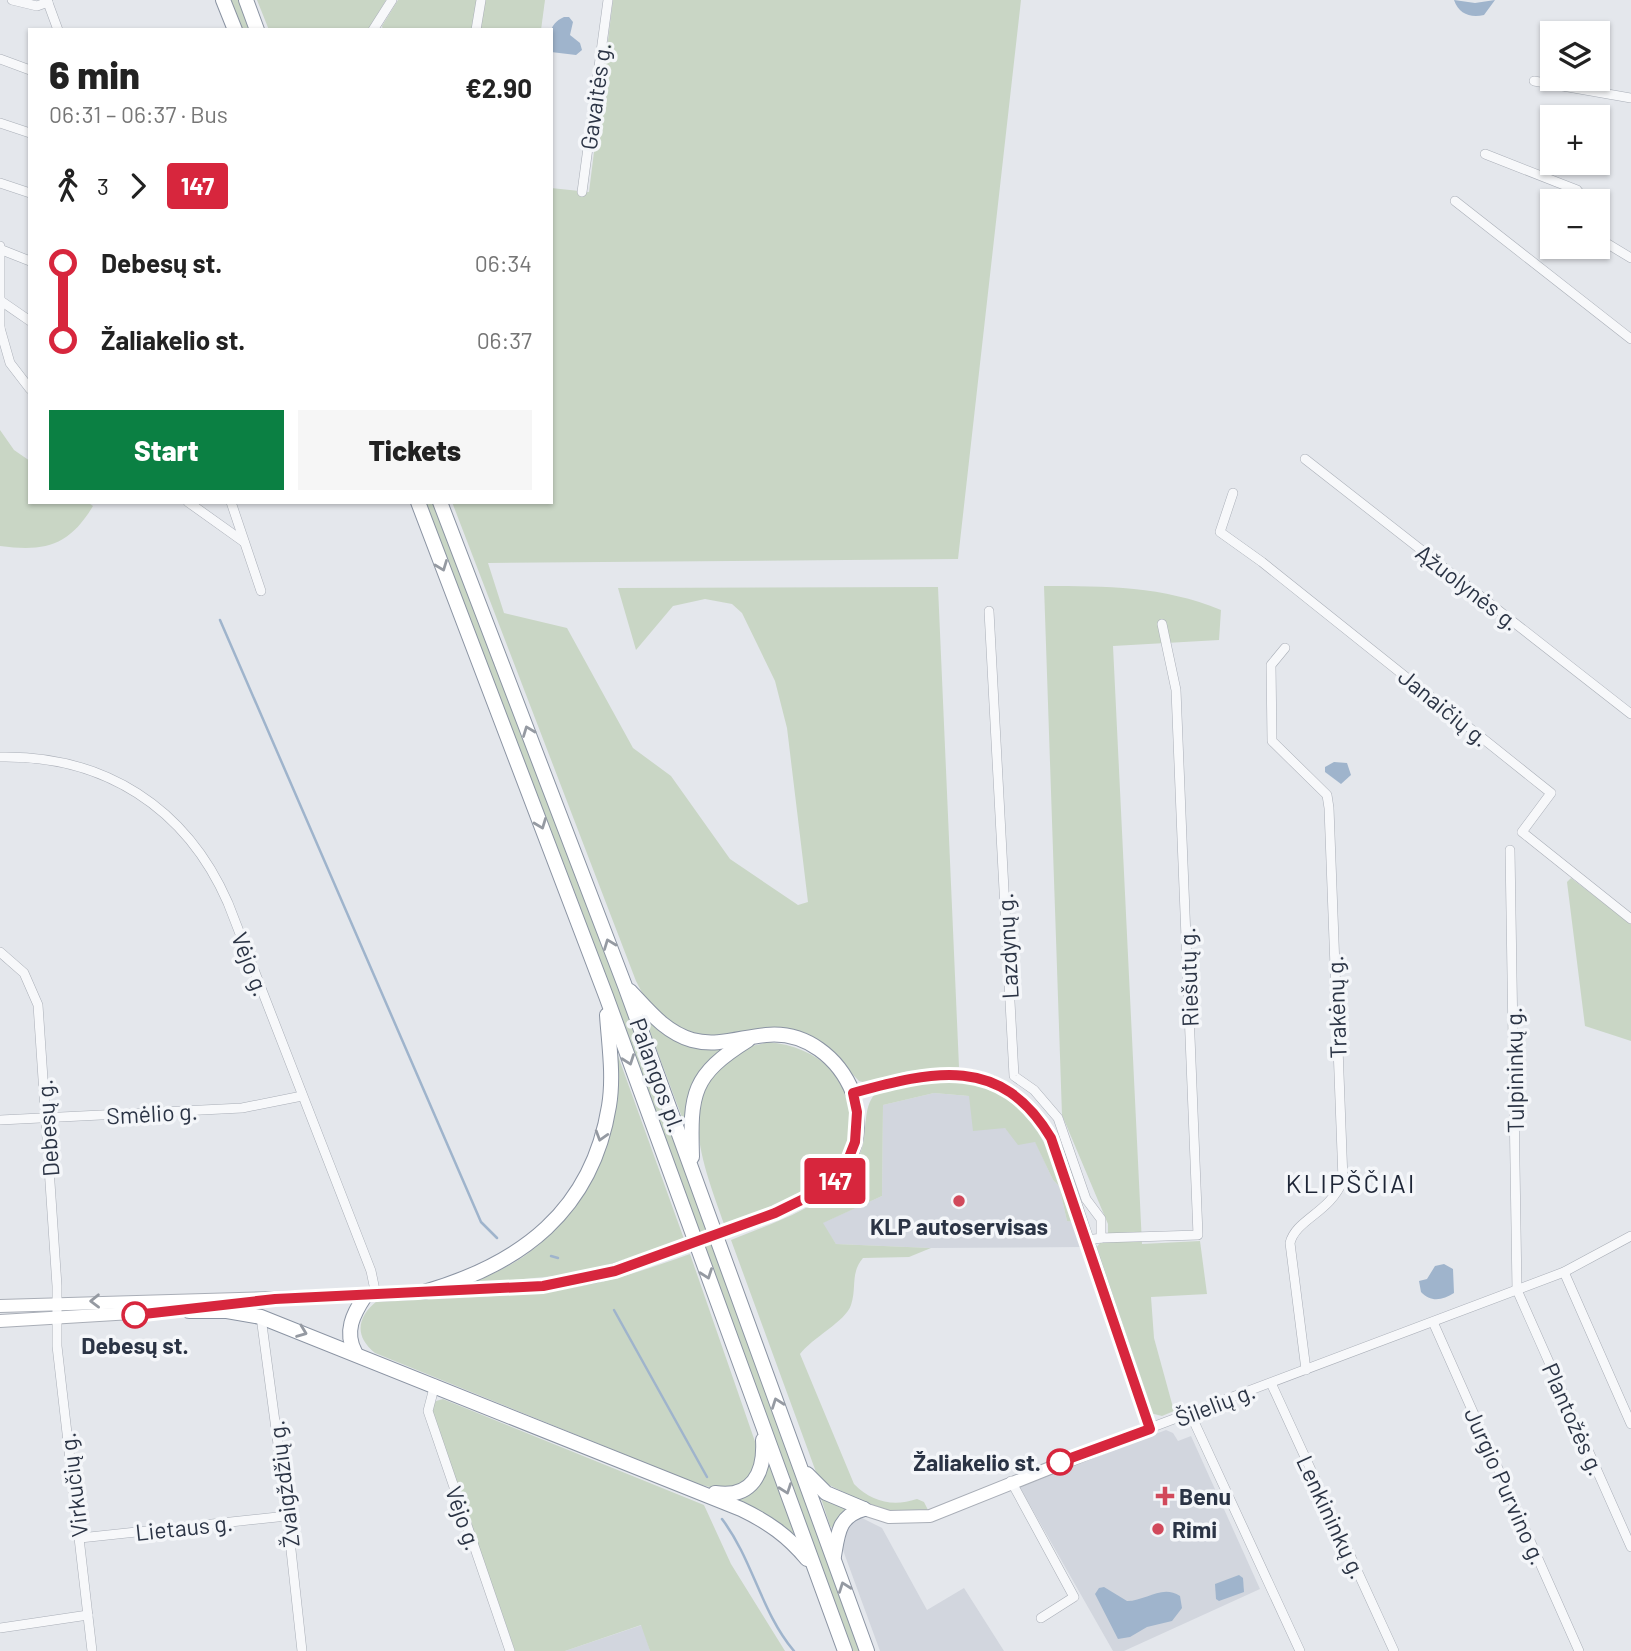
<!DOCTYPE html>
<meta charset="utf-8">
<style>
:root{--surface:#fff;--page:#f6f6f6;--text:#222;--muted:#767676;--accent:#0b8043}
body{margin:0;font-family:Barlow,sans-serif;background:var(--page);color:var(--text);height:100vh;display:flex;flex-direction:column;font-size:26px;white-space:nowrap}
*{box-sizing:border-box;margin:0}
p{font-size:23px;color:var(--muted)}
.icon{flex:none;width:38px;height:38px;fill:none;stroke:currentColor;stroke-width:2;stroke-linecap:round;stroke-linejoin:round}
.map{position:relative;flex:1;overflow:hidden}
.details{position:absolute;left:28px;top:28px;width:525px;height:476px;display:flex;flex-direction:column;background:var(--surface);border-radius:0px;box-shadow:0 2px 5px #0004}
.details>*{flex:none}
.badge{padding:0 14px;border-radius:5px;font-size:24px;line-height:46px}
.tools{position:absolute;left:1540px;top:21px;display:grid;gap:14px}
.tools a{display:grid;place-items:center;width:70px;height:70px;border-radius:0px;background:var(--surface);box-shadow:0 2px 5px #0004;font-size:35px}
.map>.badge{position:absolute;translate:-50% -50%;box-shadow:0 0 0 4px #fff}
.legs{display:flex;align-items:center;gap:10px;height:77px;padding:0 21px;font-size:23px}
.legs p{margin-inline-start:auto}
.summary{display:flex;align-items:center;justify-content:space-between;height:119px;padding:0 21px}
h1{font-size:38px;font-weight:800;line-height:52px}
.action{display:flex;gap:14px;margin-top:auto;padding:14px 21px}
.action a{flex:1;height:80px;border-radius:0px;background:var(--accent);color:#fff;font-size:28px;font-weight:800;line-height:80px;text-align:center}
.action a+a{background:var(--page);color:var(--text)}
ul{padding:0 21px;list-style:none}
li{display:flex;align-items:center;gap:24px;height:77px;font-size:26px}
li i{display:grid;place-items:center;width:10px;height:100%;margin:0 9px;background:currentColor}
li i::after{content:'';width:18px;height:18px;margin:-9px;border:5px solid;border-radius:50%;background:var(--surface)}
li p{margin-inline-start:auto}
li:first-child i{background:linear-gradient(#0000 50%,currentColor 0)}
li:last-child i{background:linear-gradient(currentColor 50%,#0000 0)}
.map>svg:first-child{display:block}
.built{fill:#d2d6de}
.green{fill:#c9d6c5}
.water{fill:#9fb4cc}
.lines{fill:none;stroke-linecap:round;stroke-linejoin:round}
.stream{stroke:#9fb4cc;stroke-width:2.5}
.minor-casing{stroke:#a9aeb7;stroke-width:10}
.secondary-casing{stroke:#a9aeb7;stroke-width:14}
.trunk-casing{stroke:#8b94a3;stroke-width:16}
.minor{stroke:#f7f8fa;stroke-width:9}
.secondary{stroke:#fff;stroke-width:12}
.trunk{stroke:#fff;stroke-width:14}
.secondary-bridge-casing{stroke:#a9aeb7;stroke-width:14;stroke-linecap:butt}
.secondary-bridge{stroke:#fff;stroke-width:12}
.oneway{stroke:#959aa2}
.line-1-casing{stroke:#fff;stroke-width:16}
.line-1{stroke:#d7263d;stroke-width:10}
.poi-dot{fill:#d1495b;stroke:#f4f6f9;stroke-width:2.5}
.stop-1-dot{fill:#fff;stroke:#d7263d;stroke-width:3.5}
.labels{text-anchor:middle;dominant-baseline:central;stroke-width:7;stroke-linejoin:round;paint-order:stroke}
.street-label{font-size:23px;fill:#2b3445;stroke:#f4f6f9}
.poi-label{font-size:23px;font-weight:bold;fill:#2b3445;stroke:#f4f6f9;text-anchor:start}
.stop-label{font-size:23px;font-weight:bold;fill:#2b3445;stroke:#f4f6f9}
.quarter-label{font-size:26px;letter-spacing:2px;fill:#1d2536;stroke:#f4f6f9}
</style>
<div class="map">
<svg width="1631" height="1651" viewBox="0 0 1631 1651">
<rect width="100%" height="100%" fill="#e4e7ec"/>
<!-- built -->
<g class="built">
<path d="M934,1093L969,1096L1005,1128L1035,1141L1053,1180L1059,1186L1067,1221L1074,1222L1084,1247L931,1248L836,1244L822,1223L882,1196L883,1105Z"/>
<path d="M1166,1430L1173,1433L1178,1441L1191,1436L1260,1589L1124,1651H1113L1019,1486Z"/>
<path d="M860,1517L882,1528L927,1610L964,1588L1004,1651H880L840,1542L841,1529Z"/>
<path d="M642,1625L650,1651H565Z"/>
</g>
<!-- green -->
<g class="green">
<path d="M231,0H238L250,30H242Z"/>
<path d="M257,0H386L368,30H269Z"/>
<path d="M398,0H545L541,30H383L382,26Z"/>
<path d="M613,0H1021L958,559L488,563L504,613L567,628L633,748L671,776L730,859L798,905L808,902L787,728L775,681L742,613L732,604L705,599L673,606L636,650L618,588L938,587L959,1067L908,1071L866,1083L859,1081C841,1062 829,1044 803,1033C789,1028 775,1030 761,1032C701,1038 666,1043 636,981L452,502H551V188L589,192Z"/>
<path d="M0,430L14,450L30,461V502H87L93,506C69,546 45,552 0,546Z"/>
<path d="M425,502H433L634,1030L860,1651H853L578,901Z"/>
<path d="M1044,586C1106,586 1163,586 1221,610L1219,640L1113,646L1142,1244L1200,1241L1207,1294L1151,1297L1154,1338L1174,1411L1162,1416L1150,1413L1096,1248L1108,1233V1224L1062,1115Z"/>
<path d="M1571,878L1631,924V1041L1585,1026L1567,882Z"/>
<path d="M644,1016L729,1046L712,1058L686,1128Z"/>
<path d="M768,1042C849,1049 884,1131 819,1185C794,1205 753,1213 724,1224C705,1169 670,1089 737,1051C746,1046 759,1045 768,1042Z"/>
<path d="M617,1053L684,1239L618,1263L555,1276L470,1284C488,1275 510,1267 527,1254C591,1208 622,1131 617,1053Z"/>
<path d="M936,1078C948,1079 962,1079 974,1082C1038,1099 1056,1167 1074,1222L1067,1221L1059,1186L1053,1180L1035,1142L1018,1145L1005,1128L973,1131L969,1096L934,1093L883,1105L882,1196L823,1223L836,1244L931,1248L909,1257L863,1258C850,1273 857,1288 851,1305C846,1321 812,1338 800,1354L854,1484C872,1502 893,1507 917,1499L924,1502L928,1510L882,1511L821,1481L816,1472L731,1240C779,1220 840,1204 861,1151C868,1133 862,1108 875,1094Z"/>
<path d="M690,1254L760,1456L750,1480L724,1491L695,1483L375,1353C354,1336 357,1317 377,1301C445,1297 515,1299 582,1286C619,1279 654,1267 690,1254Z"/>
<path d="M443,1399L704,1505L731,1564L785,1651H650L641,1625L565,1651H515L434,1417L432,1408L436,1401Z"/>
<path d="M769,1461L794,1533L792,1534L734,1499Z"/>
<path d="M820,1495L848,1509L832,1528L830,1526Z"/>
</g>
<!-- water -->
<g class="water">
<path d="M1454,0L1475,3L1495,0L1484,15C1470,18 1459,14 1454,0Z"/>
<path d="M564,17H569L573,22L570,35L580,43L582,50L576,55L551,52C551,35 547,25 564,17Z"/>
<path d="M1334,762L1347,763L1351,775L1341,784L1325,772V767Z"/>
<path d="M1444,1264L1453,1269L1454,1293C1443,1300 1431,1303 1421,1292L1419,1281L1427,1279L1435,1266Z"/>
<path d="M1239,1575L1243,1578L1244,1592L1219,1601L1216,1599L1215,1584Z"/>
<path d="M1104,1587L1127,1601C1146,1601 1162,1584 1180,1596L1182,1608L1172,1621L1147,1627L1130,1637L1118,1639L1095,1594L1099,1588Z"/>
</g>
<g class="lines">
<!-- stream -->
<g class="stream">
<path d="M220,620L481,1222L497,1238"/>
<path d="M551,1256L558,1258"/>
<path d="M614,1310L707,1477"/>
<path d="M722,1519C753,1560 761,1612 794,1651"/>
</g>
<!-- minor casing -->
<g class="minor-casing">
<g id="minor">
<path d="M12,0L37,6L48,2"/>
<path d="M47,0L58,30"/>
<path d="M373,30L392,0"/>
<path d="M476,30L481,0"/>
<path d="M0,59L30,70"/>
<path d="M1534,81L1631,98"/>
<path d="M0,123L30,133"/>
<path d="M1485,154L1577,190L1586,201"/>
<path d="M0,183L30,193"/>
<path d="M582,192L608,0"/>
<path d="M1455,201L1631,339"/>
<path d="M1598,238L1631,258"/>
<path d="M0,246V328"/>
<path d="M2,250L30,261"/>
<path d="M1,301L30,321"/>
<path d="M0,328L10,363L30,389"/>
<path d="M1305,459L1631,714"/>
<path d="M1233,493L1220,532L1262,562L1551,793L1522,832L1631,919"/>
<path d="M188,502L244,542"/>
<path d="M231,502L261,591"/>
<path d="M989,611L1014,1076L1034,1090L1058,1118L1086,1199L1101,1219V1238L1088,1240"/>
<path d="M1285,648L1271,665L1272,741L1327,795L1329,808L1343,1180C1330,1213 1296,1219 1290,1243L1306,1370"/>
<path d="M0,757C104,755 186,807 228,903L371,1271L376,1295"/>
<path d="M1510,850L1517,1290L1631,1547"/>
<path d="M0,952L24,973L38,1005L57,1286V1346L92,1651"/>
<path d="M0,1120L242,1108L302,1096"/>
<path d="M1101,1238L1198,1235L1176,690L1162,624"/>
<path d="M1564,1272L1631,1424"/>
<path d="M261,1317L286,1504L302,1651"/>
<path d="M1433,1322L1579,1651"/>
<path d="M1271,1383L1394,1651"/>
<path d="M435,1384L428,1411L510,1651"/>
<path d="M1190,1413L1300,1651"/>
<path d="M1150,1428L1564,1272L1631,1236"/>
<path d="M1011,1481L1074,1597L1041,1618"/>
<path d="M80,1538L287,1516"/>
<path d="M0,1628L88,1615"/>
</g>
</g>
<!-- secondary casing -->
<g class="secondary-casing">
<g id="secondary">
<path d="M760,1219C819,1196 876,1168 853,1093C944,1069 1009,1053 1058,1153L1150,1428L930,1516L889,1517L864,1509"/>
<path d="M0,1306L376,1295L543,1286L596,1276L652,1258"/>
<path d="M0,1321L198,1309"/>
</g>
</g>
<!-- trunk casing -->
<g class="trunk-casing">
<g id="trunk">
<path d="M223,0L235,30"/>
<path d="M246,0L257,30"/>
<path d="M418,502L606,996L845,1651"/>
<path d="M440,502L625,986L867,1651"/>
<path d="M630,991C649,1011 665,1032 692,1040C717,1047 742,1037 766,1035C806,1031 839,1058 853,1093"/>
<path d="M692,1157C690,1093 692,1075 748,1040"/>
<path d="M424,1292C521,1264 592,1211 609,1106C614,1076 609,1045 607,1015"/>
<path d="M189,1311H227L261,1317L741,1509C768,1522 788,1536 807,1559"/>
<path d="M355,1352C344,1332 353,1314 365,1296"/>
<path d="M807,1474L826,1493L864,1509"/>
<path d="M715,1493C752,1499 765,1473 763,1440"/>
<path d="M834,1556C838,1532 839,1516 864,1509"/>
</g>
</g>
<!-- minor -->
<use href="#minor" class="minor"/>
<!-- secondary -->
<use href="#secondary" class="secondary"/>
<!-- trunk -->
<use href="#trunk" class="trunk"/>
<!-- secondary-bridge casing -->
<g class="secondary-bridge-casing">
<path id="secondary-bridge" d="M652,1258L760,1219"/>
</g>
<!-- secondary-bridge -->
<use href="#secondary-bridge" class="secondary-bridge"/>
</g>
<!-- one-way arrows -->
<defs><path id="oneway-chevron" d="M-2-3.5L2.5 0L-2 3.5" fill="none" stroke-width="1.6" stroke-linecap="round" stroke-linejoin="round" transform="scale(1.75)"/></defs>
<g class="oneway">
<use href="#oneway-chevron" transform="translate(442 566) rotate(69)"/>
<use href="#oneway-chevron" transform="translate(528 731) rotate(-111)"/>
<use href="#oneway-chevron" transform="translate(541 824) rotate(69)"/>
<use href="#oneway-chevron" transform="translate(609 944) rotate(-111)"/>
<use href="#oneway-chevron" transform="translate(629 1060) rotate(70)"/>
<use href="#oneway-chevron" transform="translate(601 1136) rotate(107)"/>
<use href="#oneway-chevron" transform="translate(707 1274) rotate(70)"/>
<use href="#oneway-chevron" transform="translate(95 1301) rotate(179)"/>
<use href="#oneway-chevron" transform="translate(302 1332) rotate(21)"/>
<use href="#oneway-chevron" transform="translate(777 1403) rotate(-110)"/>
<use href="#oneway-chevron" transform="translate(786 1489) rotate(70)"/>
<use href="#oneway-chevron" transform="translate(844 1587) rotate(-110)"/>
</g>
<g class="lines">
<!-- line-1 casing -->
<g class="line-1-casing">
<path id="line-1" d="M135,1315L275,1299L543,1286L615,1271L775,1213L826,1188L846,1165L855,1142L857,1112L853,1093C933,1071 1001,1054 1051,1138L1150,1429L1060,1462"/>
</g>
<!-- line-1 -->
<use href="#line-1" class="line-1"/>
</g>
<!-- markers -->
<g class="poi-dot">
<circle cx="959" cy="1201" r="7"/>
<path d="M1161.5 1485.5h7v7h7v7h-7v7h-7v-7h-7v-7h7z"/>
<circle cx="1158" cy="1529" r="7"/>
</g>
<g class="stop-1-dot">
<circle cx="135" cy="1315" r="12"/>
<circle cx="1060" cy="1462" r="12"/>
</g>
<g class="labels">
<!-- street labels -->
<g class="street-label">
<text transform="translate(595 96) rotate(-82)">Gavaitės g.</text>
<text transform="translate(1468 587) rotate(38)">Ąžuolynės g.</text>
<text transform="translate(1444 707) rotate(39)">Janaičių g.</text>
<text transform="translate(1007 946) rotate(-93)">Lazdynų g.</text>
<text transform="translate(251 964) rotate(69)">Vėjo g.</text>
<text transform="translate(1188 977) rotate(-92)">Riešutų g.</text>
<text transform="translate(1336 1007) rotate(-92)">Trakėnų g.</text>
<text transform="translate(1514 1070) rotate(-91)">Tulpininkų g.</text>
<text transform="translate(658 1075) rotate(70)">Palangos pl.</text>
<text transform="translate(152 1113) rotate(-3)">Smėlio g.</text>
<text transform="translate(47 1128) rotate(-94)">Debesų g.</text>
<text transform="translate(1215 1404) rotate(-21)">Šilelių g.</text>
<text transform="translate(1574 1419) rotate(66)">Plantožės g.</text>
<text transform="translate(283 1484) rotate(-97)">Žvaigždžių g.</text>
<text transform="translate(73 1485) rotate(-97)">Virkučių g.</text>
<text transform="translate(1506 1486) rotate(66)">Jurgio Purvino g.</text>
<text transform="translate(1332 1517) rotate(65)">Lenkininkų g.</text>
<text transform="translate(464 1518) rotate(71)">Vėjo g.</text>
<text transform="translate(184 1527) rotate(-6)">Lietaus g.</text>
</g>
<!-- poi labels -->
<g class="poi-label">
<text x="959" y="1226" text-anchor="middle">KLP autoservisas</text>
<text x="1179" y="1496">Benu</text>
<text x="1172" y="1529">Rimi</text>
</g>
<!-- stop labels -->
<g class="stop-label">
<text x="135" y="1345">Debesų st.</text>
<text x="1041" y="1462" text-anchor="end">Žaliakelio st.</text>
</g>
<!-- quarter labels -->
<g class="quarter-label">
<text x="1351" y="1182">KLIPŠČIAI</text>
</g>
</g>
</svg>
<div class="tools">
<a><svg class="icon" aria-label="layers" viewBox="0 0 24 24"><path d="M12 4l9 5-9 5-9-5zM3 14l9 5 9-5"/></svg></a>
<a>+</a>
<a>−</a>
</div>
<b class="badge" style="left:835px;top:1181px;background:#d7263d;color:#fff">147</b>
<section class="details">
<div class="summary"><div><h1>6 min</h1><p>06:31 – 06:37 · Bus</p></div><b>€2.90</b></div>
<div class="legs"><svg class="icon" aria-label="walk" viewBox="0 0 24 24"><circle cx="13" cy="4" r="2"/><path d="M13 8l-2 6 4 7M11 14l-3 7M7 12l3-4h3l4 4"/></svg>3<svg class="icon" aria-label="forward" viewBox="0 0 24 24"><path d="M9 5l7 7-7 7"/></svg><b class="badge" style="background:#d7263d;color:#fff">147</b></div>
<ul>
<li><i style="color:#d7263d"></i><b>Debesų st.</b><p>06:34</p></li>
<li><i style="color:#d7263d"></i><b>Žaliakelio st.</b><p>06:37</p></li>
</ul>
<div class="action"><a>Start</a><a>Tickets</a></div>
</section>
</div>
